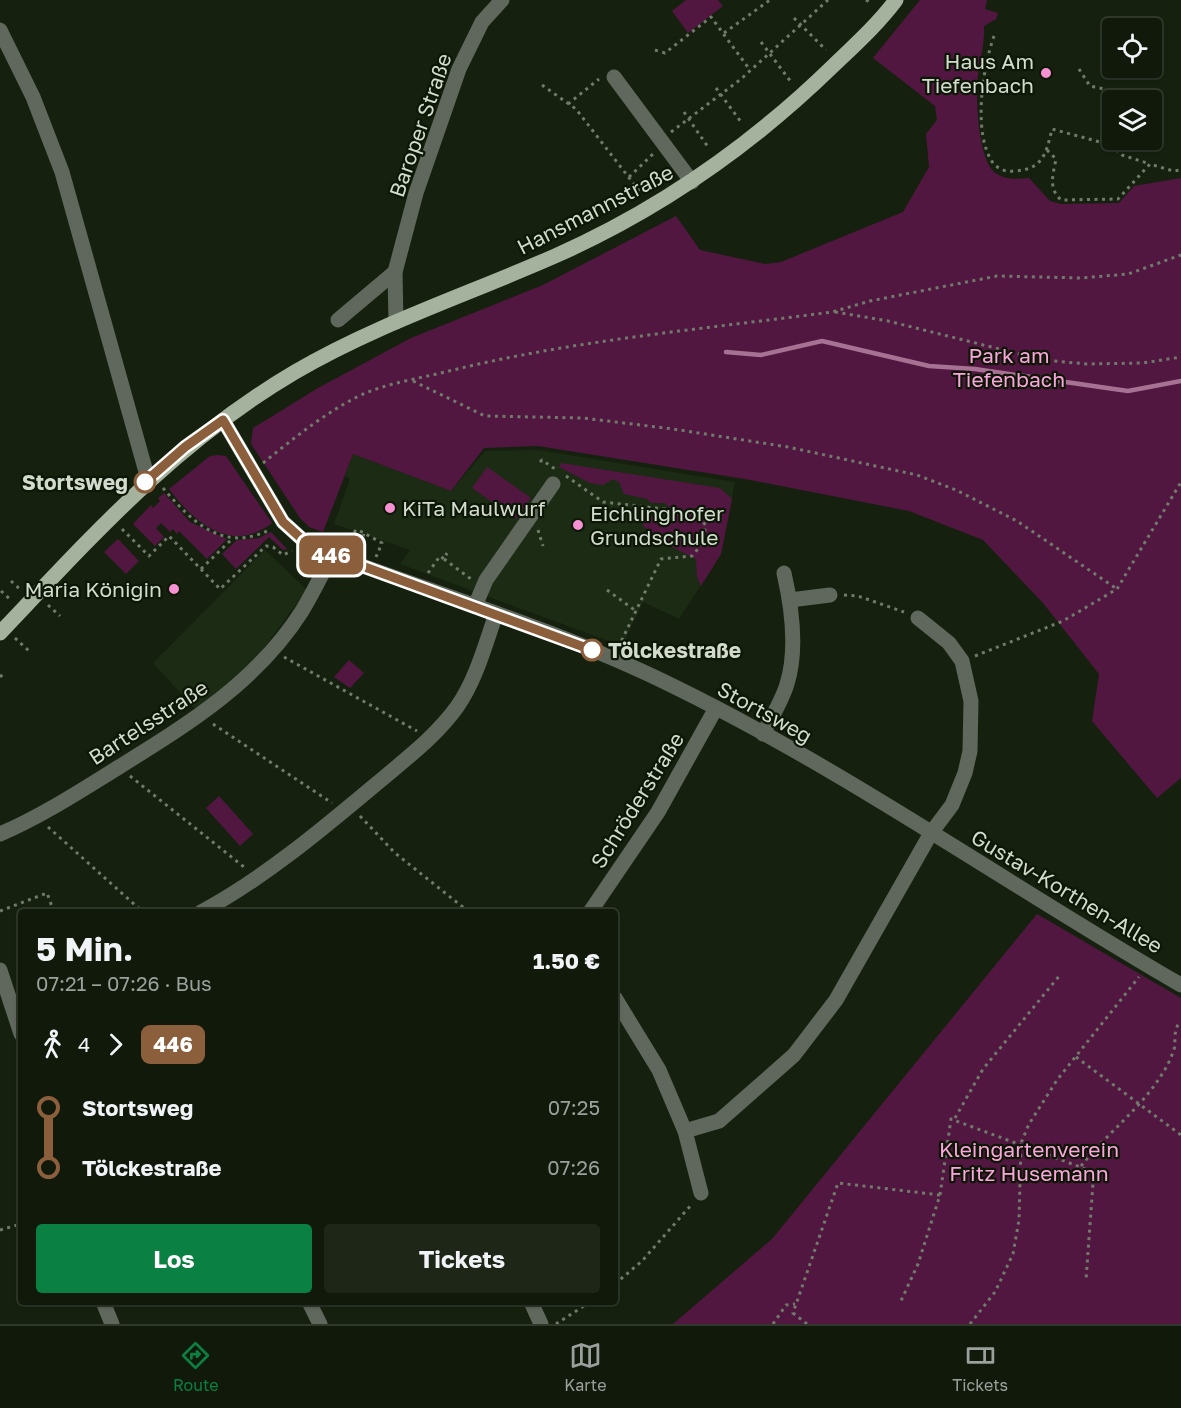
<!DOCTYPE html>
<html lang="de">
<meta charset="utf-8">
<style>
:root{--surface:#10190a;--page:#1e2618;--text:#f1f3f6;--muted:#9ca09c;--line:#30382b;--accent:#0b8043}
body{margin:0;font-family:"Golos Text",sans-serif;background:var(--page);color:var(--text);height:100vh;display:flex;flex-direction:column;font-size:22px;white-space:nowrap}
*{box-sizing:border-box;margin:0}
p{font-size:20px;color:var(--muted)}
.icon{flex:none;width:33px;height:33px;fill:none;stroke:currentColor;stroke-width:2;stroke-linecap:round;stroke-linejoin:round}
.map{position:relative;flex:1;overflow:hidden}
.drawer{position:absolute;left:18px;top:909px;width:600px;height:396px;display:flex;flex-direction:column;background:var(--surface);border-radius:6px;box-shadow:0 2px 4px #0004,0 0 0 2px var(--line)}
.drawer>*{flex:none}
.badge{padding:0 12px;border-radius:9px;font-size:21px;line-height:39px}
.buttons{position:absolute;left:1102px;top:18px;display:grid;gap:12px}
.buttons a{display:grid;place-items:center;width:60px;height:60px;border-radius:6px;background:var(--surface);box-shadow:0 2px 4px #0004,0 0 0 2px var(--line);font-size:30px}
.map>.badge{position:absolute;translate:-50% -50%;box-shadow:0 0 0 3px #fff}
.legs{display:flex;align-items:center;gap:9px;height:66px;padding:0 18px;font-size:20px}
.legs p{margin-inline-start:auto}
.head{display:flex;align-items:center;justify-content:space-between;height:102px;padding:0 18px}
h1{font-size:33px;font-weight:700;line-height:45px}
.cta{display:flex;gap:12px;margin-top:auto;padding:12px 18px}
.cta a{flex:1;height:69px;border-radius:6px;background:var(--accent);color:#fff;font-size:24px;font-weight:700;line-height:69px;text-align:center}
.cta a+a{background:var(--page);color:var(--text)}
ul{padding:0 18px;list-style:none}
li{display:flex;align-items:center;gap:21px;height:60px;font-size:22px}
li i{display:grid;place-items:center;width:9px;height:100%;margin:0 8px;background:currentColor}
li i::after{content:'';width:15px;height:15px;margin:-8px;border:4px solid;border-radius:50%;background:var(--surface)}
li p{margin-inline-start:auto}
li:first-child i{background:linear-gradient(#0000 50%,currentColor 0)}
li:last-child i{background:linear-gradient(currentColor 50%,#0000 0)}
.dock{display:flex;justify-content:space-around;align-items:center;height:84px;border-top:2px solid var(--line);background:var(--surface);font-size:16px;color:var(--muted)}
.dock a{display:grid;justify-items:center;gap:3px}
.dock .current{color:var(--accent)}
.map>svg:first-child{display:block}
.built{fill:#1c2b13}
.green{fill:#511740}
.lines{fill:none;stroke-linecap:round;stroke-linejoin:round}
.stream{stroke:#a67193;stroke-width:4.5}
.path{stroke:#717b6b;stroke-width:3;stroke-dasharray:3 4.5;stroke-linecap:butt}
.minor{stroke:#60675d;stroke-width:15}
.major{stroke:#a5b29e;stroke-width:15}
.line-1-casing{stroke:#fff;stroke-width:14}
.line-1{stroke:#8b5e3c;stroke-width:9}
.poi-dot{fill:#f591d2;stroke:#0c1706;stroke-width:2}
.stop-1-dot{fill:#fff;stroke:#8b5e3c;stroke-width:3}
.labels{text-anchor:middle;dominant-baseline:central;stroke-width:4.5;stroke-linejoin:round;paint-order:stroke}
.poi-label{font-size:21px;fill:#d3dbcf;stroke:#0c1706;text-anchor:end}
.street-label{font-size:21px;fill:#d3dbcf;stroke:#0c1706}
.park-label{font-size:21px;fill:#fca4dc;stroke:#0c1706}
.stop-label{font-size:21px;font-weight:bold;fill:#d3dbcf;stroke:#0c1706;text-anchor:end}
</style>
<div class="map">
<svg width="1181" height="1324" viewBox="0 0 1181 1324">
<rect width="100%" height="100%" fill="#15210e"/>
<!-- built -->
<g class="built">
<path d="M538,450L735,482L721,554L679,619L643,602L622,646L400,564L410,550L334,524L350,479L345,476L353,454L451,491L485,451Z"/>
<path d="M265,550L307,590L257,657L196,710L153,663Z"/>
</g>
<!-- green -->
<g class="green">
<path d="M686,0H718L723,6L688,33L672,11Z"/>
<path d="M920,0H987L985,9L998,13L996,19L984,26C985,48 977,68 977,90C977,110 979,164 997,174C1006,180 1018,179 1029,178L1050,201L1061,204L1119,203L1134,186L1181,178V778L1157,798L1092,721L1099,674L1043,603L983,540L909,511L745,479L538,446L484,448L451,491L353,454L323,532L309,527L300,518L251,444L253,428L318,388L411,338L543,285L676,216L700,250L765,264L781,262L903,212L929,167L926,134L937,120L935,106L873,58Z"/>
<path d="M218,455L226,456L272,523C231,555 194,522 169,489L210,456Z"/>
<path d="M561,463L720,488L732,499L721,554L701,586L697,577L696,559L666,544L642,525L651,516L672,519L673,511L665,503H651L647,499L624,494L619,482L613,479L603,485L590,483L559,467Z"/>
<path d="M487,467L531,498L516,519L472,488Z"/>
<path d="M164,493L190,522L227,539L207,559L179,531L177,534L173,529L170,532L161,523L156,528L164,537L155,546L133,524L151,505L153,508L160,501L158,498Z"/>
<path d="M271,532L287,549L283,550L269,537L236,569L222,554L237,540L259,538Z"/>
<path d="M118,539L139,561L126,574L104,552Z"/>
<path d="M349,660L364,673L350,688L334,677Z"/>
<path d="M219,796L253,834L240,846L206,808Z"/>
<path d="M1037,914L1181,998V1324H673L772,1239Z"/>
</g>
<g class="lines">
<!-- stream -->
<path class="stream" d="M726,352L761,355L822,341L929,366L975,369L1128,391L1181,381"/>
<!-- path -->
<g class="path">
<path d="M866,0L871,3"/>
<path d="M794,18L826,50"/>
<path d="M724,33L770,0"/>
<path d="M994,36C983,67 972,133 993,163C998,169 1006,172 1013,171C1043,170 1046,154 1052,129L1111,145"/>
<path d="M761,42L791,82"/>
<path d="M655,50L665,53L711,17L750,70"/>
<path d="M1079,69L1090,86L1123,93L1133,100"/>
<path d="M542,85L576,109L640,192"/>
<path d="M716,88L741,122"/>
<path d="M568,104L599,79"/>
<path d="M684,112L708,147"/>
<path d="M671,132L741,79L828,0"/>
<path d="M1125,140L1123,143L1111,145L1122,155L1150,164"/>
<path d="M1047,150L1056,159C1053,175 1048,188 1061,200L1118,199L1150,164L1173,171L1181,170"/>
<path d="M629,177L654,153"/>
<path d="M835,312L888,321L1043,360L1087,364L1143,363L1181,357"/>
<path d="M413,381L485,416L583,418L673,429L788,447L917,475L956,490L1017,521L1117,589"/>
<path d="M540,462L542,460L555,469"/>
<path d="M263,463C293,439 322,415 357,397C385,383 418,379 449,371C574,340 704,329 832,312L870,301L997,276L1081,278L1128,274L1181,255"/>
<path d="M566,476L603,502L691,512L706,525L702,544L692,556L661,559L619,646"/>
<path d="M163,488C192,522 224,554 271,529"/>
<path d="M122,529L149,556L169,536L220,589L266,546L273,547L283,555L292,551"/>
<path d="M538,530L543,546"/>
<path d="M360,531L382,543L376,557"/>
<path d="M350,547L355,531L359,533"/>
<path d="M357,550L364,534"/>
<path d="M444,559L471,579"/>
<path d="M201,569L233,538"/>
<path d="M428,573L440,556L444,559L447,553"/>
<path d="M11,581L21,590"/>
<path d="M607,590L636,611"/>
<path d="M1,591L11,600"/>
<path d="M844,595L858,596L904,612"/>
<path d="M48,605L60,616"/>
<path d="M15,638L29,651"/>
<path d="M975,656L1063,621L1117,589L1181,482"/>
<path d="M284,657L417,731"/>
<path d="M0,675L5,679"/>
<path d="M213,724L332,803"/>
<path d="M130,776L244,867"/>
<path d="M360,816L395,853L469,912"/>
<path d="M48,827L143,912"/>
<path d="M0,911L47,893L54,912"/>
<path d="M1076,1057L1181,1135"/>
<path d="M955,1118L983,1069L1060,975"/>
<path d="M1081,1166C1107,1133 1142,1108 1164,1071C1168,1065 1171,1057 1174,1050C1176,1041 1173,1032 1179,1023"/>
<path d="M940,1195L951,1119L1091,1171L1093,1183L1086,1280"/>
<path d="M0,1230L21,1224"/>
<path d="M615,1284L642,1261L692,1204"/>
<path d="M556,1324L590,1302"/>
<path d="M773,1324L786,1305L795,1304"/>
<path d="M807,1324L793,1313L838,1183L940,1195L918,1264L900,1303"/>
<path d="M970,1324L995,1292L1013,1254L1019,1220L1021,1143L1029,1124L1057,1080L1139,977"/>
</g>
<!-- minor -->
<g class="minor">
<path d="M0,30L33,97L62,172L148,479"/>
<path d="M614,77L692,182"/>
<path d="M338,320L395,272"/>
<path d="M396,322L395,272L416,193L459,69L482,22L502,0"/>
<path d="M223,420L283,522L304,541L332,555C446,597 564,632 673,686C849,772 1011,887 1181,985"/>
<path d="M790,600L830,595"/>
<path d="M475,606L486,580L553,484"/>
<path d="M763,734C771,718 782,701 787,684C798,649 792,608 784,573"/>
<path d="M0,834C42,816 80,791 119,767C188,724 257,682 302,611C313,593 322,574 332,555"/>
<path d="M201,912C266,877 325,827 381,780C408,757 436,736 457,707C476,680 485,645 496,614"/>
<path d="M590,912L658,812L716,708"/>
<path d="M0,970L21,1034"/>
<path d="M615,998L659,1070L685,1131L701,1193"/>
<path d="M685,1131L719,1121L794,1055L836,1000L931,833L952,805L965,773L970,751L971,701L962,661L949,643L918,618"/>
<path d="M103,1302L112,1324"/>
<path d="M309,1302L320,1324"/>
<path d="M531,1302L541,1324"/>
</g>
<!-- major -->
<path class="major" d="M0,633C94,534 176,442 295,372C377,324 469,294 555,256C659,210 753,144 834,65C856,44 878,24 896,0"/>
</g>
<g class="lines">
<!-- line-1 casing -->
<g class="line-1-casing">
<path id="line-1" d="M145,482L185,447L223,420L283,522L304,541L332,555L592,650"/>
</g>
<!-- line-1 -->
<use href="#line-1" class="line-1"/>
</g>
<!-- markers -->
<g class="poi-dot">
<circle cx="1046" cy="73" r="6"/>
<circle cx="390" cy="508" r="6"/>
<circle cx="578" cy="525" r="6"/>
<circle cx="174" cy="589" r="6"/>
</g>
<g class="stop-1-dot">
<circle cx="145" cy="482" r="10"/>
<circle cx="592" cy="650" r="10"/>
</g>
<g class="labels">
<!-- poi labels -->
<g class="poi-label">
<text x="1034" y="61">Haus Am<tspan x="1034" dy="24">Tiefenbach</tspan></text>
<text x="402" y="508" text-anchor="start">KiTa Maulwurf</text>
<text x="590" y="513" text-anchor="start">Eichlinghofer<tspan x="590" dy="24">Grundschule</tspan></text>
<text x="162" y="589">Maria Königin</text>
</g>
<!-- street labels -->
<g class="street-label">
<text transform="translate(420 125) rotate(-71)">Baroper Straße</text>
<text transform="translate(595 209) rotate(-27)">Hansmannstraße</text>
<text transform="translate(765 712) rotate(29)">Stortsweg</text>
<text transform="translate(148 722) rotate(-33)">Bartelsstraße</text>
<text transform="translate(637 800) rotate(-58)">Schröderstraße</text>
<text transform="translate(1067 891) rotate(31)">Gustav-Korthen-Allee</text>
</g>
<!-- park labels -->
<g class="park-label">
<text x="1009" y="355">Park am<tspan x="1009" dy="24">Tiefenbach</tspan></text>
<text x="1029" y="1149">Kleingartenverein<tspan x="1029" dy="24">Fritz Husemann</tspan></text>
</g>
<!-- stop labels -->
<g class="stop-label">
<text x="128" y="482">Stortsweg</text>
<text x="608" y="650" text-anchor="start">Tölckestraße</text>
</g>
</g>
</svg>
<div class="buttons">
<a><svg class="icon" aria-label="locate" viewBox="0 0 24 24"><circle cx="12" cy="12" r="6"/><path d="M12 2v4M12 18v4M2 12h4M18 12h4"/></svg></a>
<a><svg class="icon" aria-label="layers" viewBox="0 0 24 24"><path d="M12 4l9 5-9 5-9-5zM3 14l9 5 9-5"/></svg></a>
</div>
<b class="badge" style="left:331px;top:555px;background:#8b5e3c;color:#fff">446</b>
<section class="drawer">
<div class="head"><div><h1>5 Min.</h1><p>07:21 – 07:26 · Bus</p></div><b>1.50 €</b></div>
<div class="legs"><svg class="icon" aria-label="walk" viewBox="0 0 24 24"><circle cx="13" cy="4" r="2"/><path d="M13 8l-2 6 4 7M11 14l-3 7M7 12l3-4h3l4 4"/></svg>4<svg class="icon" aria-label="forward" viewBox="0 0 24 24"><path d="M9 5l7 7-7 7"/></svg><b class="badge" style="background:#8b5e3c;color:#fff">446</b></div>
<ul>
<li><i style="color:#8b5e3c"></i><b>Stortsweg</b><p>07:25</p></li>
<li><i style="color:#8b5e3c"></i><b>Tölckestraße</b><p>07:26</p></li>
</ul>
<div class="cta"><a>Los</a><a>Tickets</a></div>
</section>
</div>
<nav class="dock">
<a class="current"><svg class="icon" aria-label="directions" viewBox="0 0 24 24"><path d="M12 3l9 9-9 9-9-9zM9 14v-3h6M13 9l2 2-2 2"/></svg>Route</a>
<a><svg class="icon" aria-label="map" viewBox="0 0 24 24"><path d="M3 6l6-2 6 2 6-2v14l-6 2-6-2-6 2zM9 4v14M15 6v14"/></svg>Karte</a>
<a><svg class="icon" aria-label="tickets" viewBox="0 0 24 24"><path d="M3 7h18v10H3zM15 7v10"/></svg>Tickets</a>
</nav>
